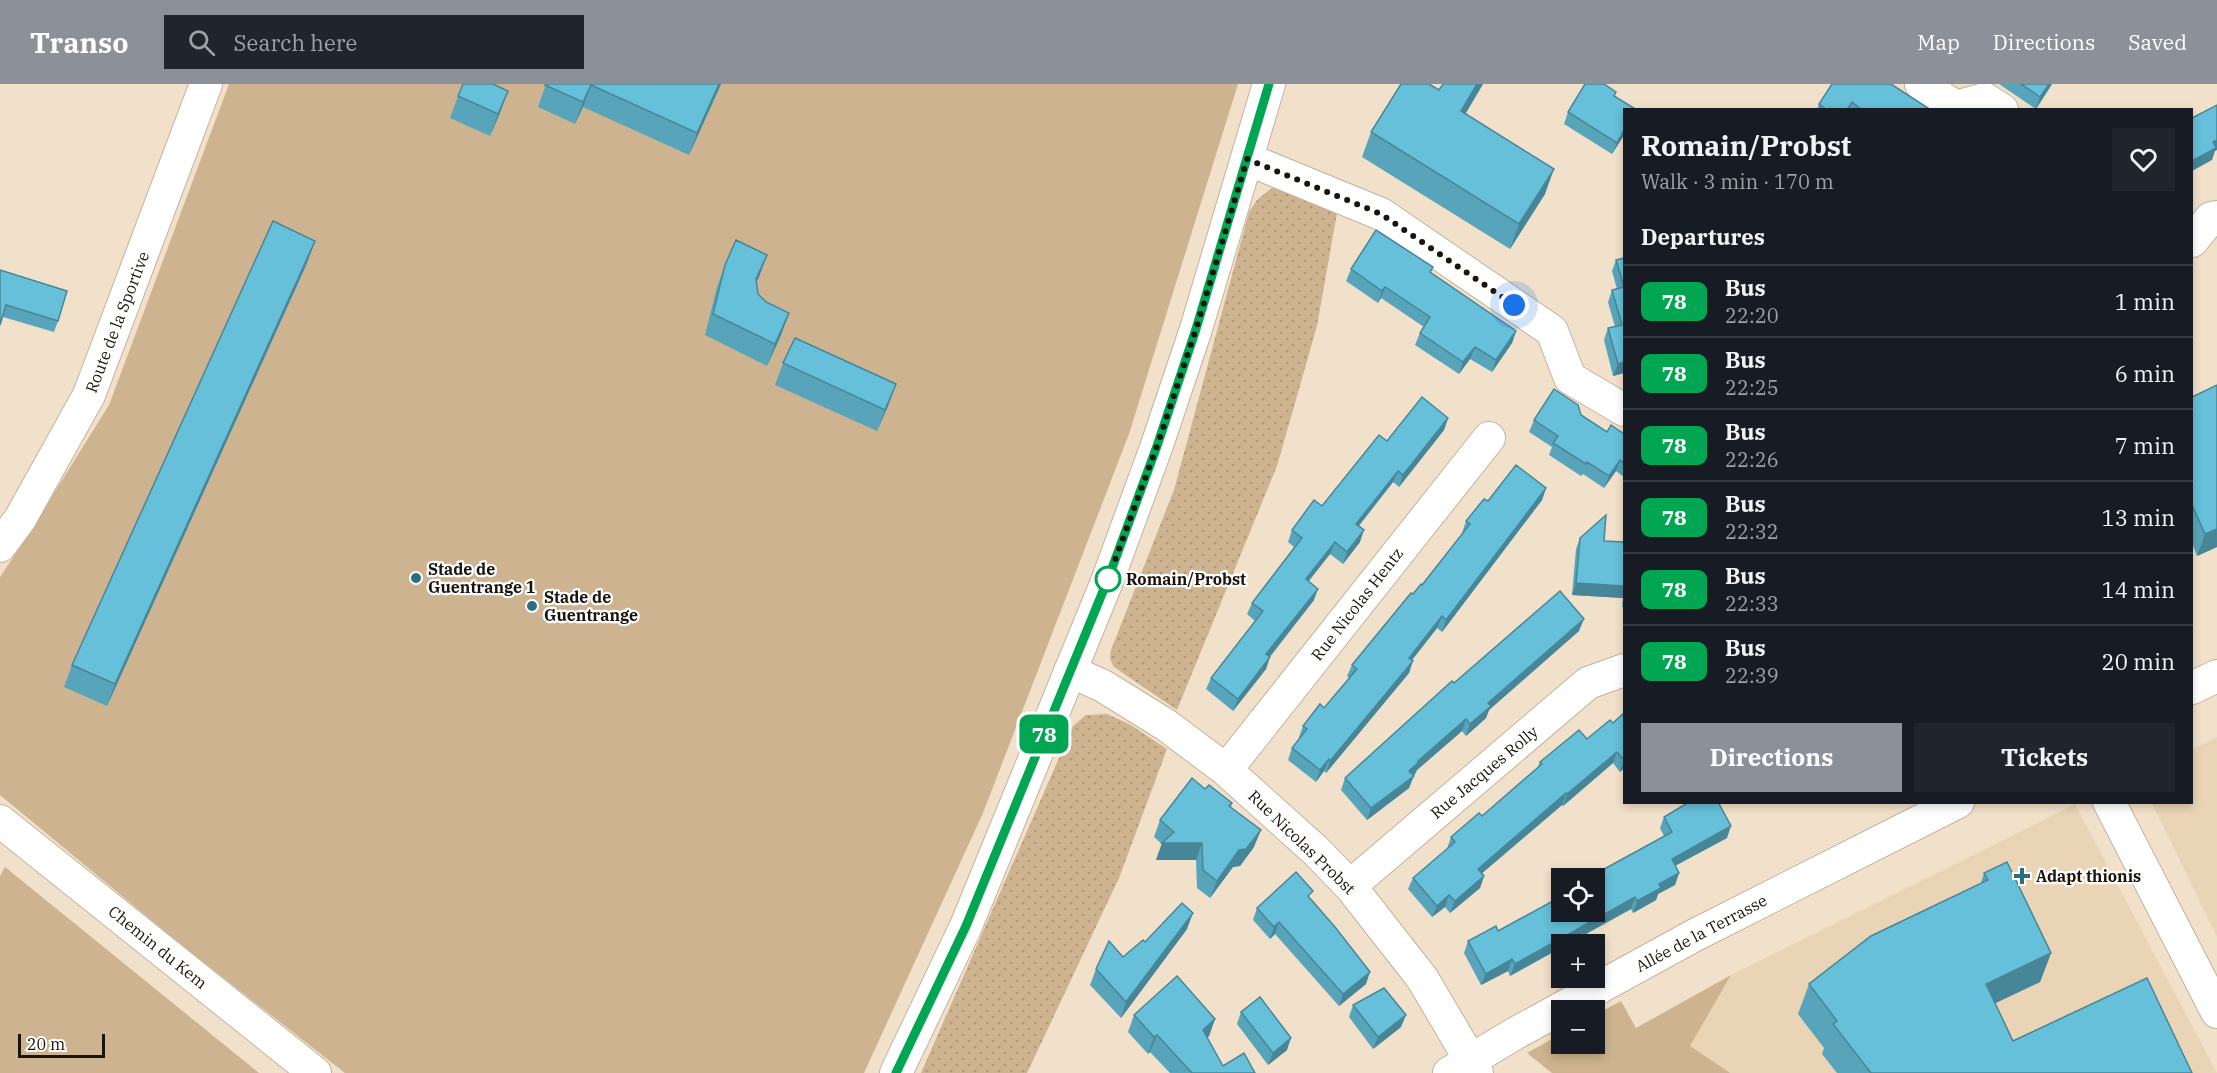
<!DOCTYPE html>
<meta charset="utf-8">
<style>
:root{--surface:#171b24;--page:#20242c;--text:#f1f3f6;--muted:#9ea1a6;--line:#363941;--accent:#8c9099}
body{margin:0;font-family:"IBM Plex Serif",serif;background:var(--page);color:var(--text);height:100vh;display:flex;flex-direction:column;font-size:22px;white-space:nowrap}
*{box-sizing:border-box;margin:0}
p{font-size:20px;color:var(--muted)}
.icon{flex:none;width:33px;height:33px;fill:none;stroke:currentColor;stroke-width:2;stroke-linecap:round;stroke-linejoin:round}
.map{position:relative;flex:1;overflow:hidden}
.sheet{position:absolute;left:1623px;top:24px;width:570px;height:696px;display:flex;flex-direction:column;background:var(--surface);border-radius:0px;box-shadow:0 3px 9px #0003}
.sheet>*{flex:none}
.badge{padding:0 12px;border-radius:9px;font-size:21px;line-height:39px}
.controls{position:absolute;left:1551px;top:784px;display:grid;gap:12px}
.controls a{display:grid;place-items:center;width:54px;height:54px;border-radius:0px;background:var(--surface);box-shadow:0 3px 9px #0003;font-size:30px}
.scale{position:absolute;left:18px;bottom:15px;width:87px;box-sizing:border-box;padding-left:6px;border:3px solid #19140c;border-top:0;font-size:16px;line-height:21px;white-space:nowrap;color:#19140c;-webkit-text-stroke:4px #fff;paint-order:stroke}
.you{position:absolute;width:30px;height:30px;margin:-15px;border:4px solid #fff;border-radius:50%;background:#1a73e8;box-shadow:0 0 0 9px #1a73e833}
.map>.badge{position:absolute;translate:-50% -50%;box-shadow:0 0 0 3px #fff}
h2{padding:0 18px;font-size:22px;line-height:54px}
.round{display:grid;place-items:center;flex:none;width:63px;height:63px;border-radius:0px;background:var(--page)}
.overview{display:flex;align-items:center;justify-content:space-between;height:102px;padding:0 18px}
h1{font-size:28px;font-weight:700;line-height:45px}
.button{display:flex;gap:12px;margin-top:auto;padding:12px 18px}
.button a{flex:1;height:69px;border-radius:0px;background:var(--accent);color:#fff;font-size:24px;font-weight:700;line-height:69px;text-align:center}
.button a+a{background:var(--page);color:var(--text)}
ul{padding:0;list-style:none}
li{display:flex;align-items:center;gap:18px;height:72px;padding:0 18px;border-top:2px solid var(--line)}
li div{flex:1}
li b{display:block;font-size:22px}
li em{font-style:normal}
li .badge{min-width:66px;font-weight:700;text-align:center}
header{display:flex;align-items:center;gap:36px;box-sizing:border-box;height:84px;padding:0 30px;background:var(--accent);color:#fff}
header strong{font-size:28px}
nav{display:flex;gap:33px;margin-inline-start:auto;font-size:21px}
.search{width:420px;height:54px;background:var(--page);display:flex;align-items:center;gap:15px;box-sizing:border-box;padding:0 21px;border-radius:0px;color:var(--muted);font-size:22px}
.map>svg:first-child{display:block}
.built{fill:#e9d4b6}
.grass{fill:url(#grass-dots)}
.park{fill:#cdb38f}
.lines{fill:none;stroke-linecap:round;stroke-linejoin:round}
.minor-casing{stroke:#c3b39d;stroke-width:34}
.minor{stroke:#fff;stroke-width:32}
.wall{fill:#58a5bb}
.shaded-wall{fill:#478698}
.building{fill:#66c0d9;stroke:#478698;stroke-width:1.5}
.line-casing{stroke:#fff;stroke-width:14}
.line{stroke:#00a651;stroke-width:9}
.walk{stroke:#19140c;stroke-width:6;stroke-dasharray:0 10.8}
.poi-dot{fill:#2a6e7f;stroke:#fff;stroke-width:2}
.stop-dot{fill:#fff;stroke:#00a651;stroke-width:3}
.labels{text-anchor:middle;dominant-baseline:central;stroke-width:4.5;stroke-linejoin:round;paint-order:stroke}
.street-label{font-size:16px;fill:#19140c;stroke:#fff}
.poi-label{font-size:16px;font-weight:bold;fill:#19140c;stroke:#fff;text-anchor:start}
.stop-label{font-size:16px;font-weight:bold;fill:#19140c;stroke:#fff;text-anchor:start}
</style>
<header>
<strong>Transo</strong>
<div class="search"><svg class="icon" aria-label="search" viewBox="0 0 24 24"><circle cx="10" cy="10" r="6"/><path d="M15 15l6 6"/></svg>Search here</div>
<nav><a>Map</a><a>Directions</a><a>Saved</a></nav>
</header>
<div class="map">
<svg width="2217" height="989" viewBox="0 0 2217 989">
<defs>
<pattern id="grass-dots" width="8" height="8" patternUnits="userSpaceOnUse" patternTransform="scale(1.5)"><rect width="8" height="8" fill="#cdb38f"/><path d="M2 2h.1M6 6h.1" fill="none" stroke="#af997a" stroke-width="1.8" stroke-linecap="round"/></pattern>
</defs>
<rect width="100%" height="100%" fill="#f2e1ca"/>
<!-- built -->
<g class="built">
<path d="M2217,653V853L2152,719L2192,718V665Z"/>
<path d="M2075,720L2217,989H1730L1690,962L1731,891Z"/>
</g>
<!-- grass -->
<g class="grass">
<path d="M1273,103L1295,108L1337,129L1317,242L1277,382L1177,626L1114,583L1110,575L1111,566L1174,406L1249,128L1257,116Z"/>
<path d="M1107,630L1129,640L1167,665L1119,794L1027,989H921L1073,642L1086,631Z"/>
</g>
<!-- park -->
<g class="park">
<path d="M229,0H1238L1129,350L983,729L864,989H345L179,859L0,711V493L26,454L109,321Z"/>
<path d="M5,783L259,989H0V792Z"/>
<path d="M1731,891L1690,962L1730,989H1552L1527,969L1561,950L1562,960H1594L1595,931L1621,917L1636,944Z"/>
</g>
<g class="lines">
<!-- minor casing -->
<g class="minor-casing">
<g id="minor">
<path d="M1921,0L1956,23L1985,15L2002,26"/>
<path d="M1247,75L1381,130L1552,247L1570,294L1624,326"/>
<path d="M2192,157L2211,134L2217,133"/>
<path d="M0,462L20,435L89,311L206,0"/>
<path d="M1070,587L1103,602L1166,641L1226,686L1316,767L1350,802L1422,894L1471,977L1477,989"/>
<path d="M2192,604L2217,592"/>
<path d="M1226,686L1489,354"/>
<path d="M2109,718L2217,928"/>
<path d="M0,737L315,989"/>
<path d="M1350,802L1588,599L1624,586"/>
<path d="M896,989L966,842L1108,495L1157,361L1196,245L1269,0"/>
<path d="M1449,989L1516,949L1695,851L1958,718"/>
</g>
</g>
<!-- minor -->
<use href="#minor" class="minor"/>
</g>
<!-- wall -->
<g class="wall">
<path d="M546,0H721L689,71L583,23L575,40L538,23Z"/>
<path d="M1443,0H1483L1466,29L1545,110L1510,165L1362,73L1371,48L1439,6Z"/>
<path d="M1832,0L1931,26H1817L1819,20Z"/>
<path d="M1999,0H2052L2036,25Z"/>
<path d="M458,12L500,29L490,52L450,34Z"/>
<path d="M1615,12L1624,26V51L1612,70L1564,40L1568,28Z"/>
<path d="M767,171L756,198L758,210L766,218L789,229L781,251L767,282L705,251L717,203L725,181Z"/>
<path d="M1624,174V289L1613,292L1604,256L1608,244L1615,243L1608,218L1612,206L1617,205L1612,187L1616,176Z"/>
<path d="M307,179L107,622L64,603L72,581Z"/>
<path d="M1351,185L1431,189L1516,247L1512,259L1492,288L1470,275L1459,290L1415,261L1420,249L1424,243L1381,214L1378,219L1346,197Z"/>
<path d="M0,186L58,237L54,248L3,233Z"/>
<path d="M783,279L896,300L888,322L877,347L775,301Z"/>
<path d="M2192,313L2217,463L2197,472L2192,459Z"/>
<path d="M1581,331L1607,348L1624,350V393L1616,387L1604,404L1583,390L1581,392L1549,371L1552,363L1529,348L1534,336Z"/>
<path d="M1448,334L1444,346L1399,403L1393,398L1359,442L1360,458L1343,480L1330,470L1309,497L1314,516L1270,573L1266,585L1233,627L1206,605L1211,594L1255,537L1247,530L1252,519L1294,463L1288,458L1292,446L1322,422L1387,357Z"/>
<path d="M1546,404L1542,416L1442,548L1437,544L1412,576L1409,589L1326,689L1324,687L1316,698L1288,676L1292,664L1300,654L1299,653L1303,642L1324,624L1349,594L1347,592L1352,581L1413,510L1422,501L1463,450L1462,449L1466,437L1488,417Z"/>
<path d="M1580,454L1604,457L1624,458V523H1622L1623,514L1572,511L1576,465Z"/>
<path d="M1579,547L1489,626L1486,634L1466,652L1462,647L1417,686L1415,690L1413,692L1409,704L1367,736L1341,706L1345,694L1454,599Z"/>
<path d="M1624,629V684L1620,688L1613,679L1563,722L1562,721L1482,789L1484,792L1480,804L1450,829L1445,823L1432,833L1408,805L1413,794L1447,765L1451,753L1482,732L1537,684L1540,678L1587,655L1613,639Z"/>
<path d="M1205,705L1232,719L1231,723L1254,763L1240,782L1233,783L1210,814L1197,804L1196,776H1156L1162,760L1154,753L1160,736Z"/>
<path d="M1664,733L1727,754L1675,782L1679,789L1675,801L1658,810L1656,816L1633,829L1631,825L1510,892L1508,887L1481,901L1464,869L1468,857L1498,847L1549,819L1664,752L1660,744Z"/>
<path d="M1984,789L2051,869L2040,898L1995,919L2013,957L2192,989H1837L1822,970L1824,964L1798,930L1809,900L1981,799Z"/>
<path d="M1310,815L1366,900L1339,922L1275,850L1270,855L1253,836L1257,824Z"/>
<path d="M1187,845L1121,934L1090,901L1096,885L1123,873L1145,858Z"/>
<path d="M1353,921L1401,943L1373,965L1349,933Z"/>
<path d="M1241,928L1287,966L1268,981L1237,940Z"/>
<path d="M1134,931L1215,935L1209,952L1207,954L1223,982L1255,989H1170L1150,968L1148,970L1128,948Z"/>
</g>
<!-- shaded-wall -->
<g class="shaded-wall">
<path d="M719,0H721L689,71L697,49Z"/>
<path d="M1477,0H1483L1452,52L1461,27Z"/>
<path d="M2049,0H2052L2036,25L2040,13Z"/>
<path d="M591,1L583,23L575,40L583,18Z"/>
<path d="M508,7L500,29L490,52L498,30Z"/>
<path d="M1624,46V51L1612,70L1617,59Z"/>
<path d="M2217,56V66L2215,67L2212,76L2192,87V77L2213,58Z"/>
<path d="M1554,85L1545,110L1510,165L1519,140Z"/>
<path d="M315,157L307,179L107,622L115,600Z"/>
<path d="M767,171L759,193L748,217L756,195Z"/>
<path d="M1385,203L1381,214L1378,219L1382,207Z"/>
<path d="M789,229L781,251L767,282L775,260Z"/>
<path d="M1516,247L1512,259L1492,288L1496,276Z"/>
<path d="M1475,263L1470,275L1459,290L1463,278Z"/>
<path d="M1624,278V289L1613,292L1618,280Z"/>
<path d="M896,300L888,322L877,347L885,326Z"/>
<path d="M1448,334L1444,346L1399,403L1403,391Z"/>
<path d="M1620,376L1616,387L1604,404L1609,392Z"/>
<path d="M1398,387L1393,398L1351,451L1356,440Z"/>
<path d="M1546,404L1542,416L1442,548L1446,536Z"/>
<path d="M2217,445V463L2197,472L2205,450Z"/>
<path d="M1364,446L1360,458L1343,480L1347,468Z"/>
<path d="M1335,458L1330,470L1301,506L1306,495Z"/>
<path d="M1576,499L1624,502V510L1623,514L1572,511Z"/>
<path d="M1318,505L1314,516L1262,582L1266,570Z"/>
<path d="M1442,532L1437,544L1405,585L1409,574Z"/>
<path d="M1584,535L1579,547L1489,626L1486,634L1466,652L1470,640L1488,619Z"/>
<path d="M1270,573L1266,585L1233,627L1238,615Z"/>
<path d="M1413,577L1409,589L1326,689L1330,677Z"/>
<path d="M1466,635L1462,647L1417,686L1415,690L1405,699L1409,687L1418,677Z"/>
<path d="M1617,668L1613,679L1563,722L1567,710Z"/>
<path d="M1329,675L1324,687L1316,698L1320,686Z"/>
<path d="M1624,676V684L1620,688Z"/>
<path d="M1414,692L1409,704L1367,736L1371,724Z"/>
<path d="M1566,709L1562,721L1473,797L1478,785Z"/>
<path d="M1731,742L1727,754L1667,786L1672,775Z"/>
<path d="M1261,746L1254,763L1240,782L1233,783L1210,814L1217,797L1239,766Z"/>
<path d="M1162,759H1202L1196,776H1156Z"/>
<path d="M1679,789L1675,801L1658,810L1656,816L1633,829L1637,817L1659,800Z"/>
<path d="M1484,792L1480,804L1450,829L1455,817Z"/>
<path d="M1449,811L1445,823L1432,833L1437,822Z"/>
<path d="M1635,813L1631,825L1566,861H1562V863L1510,892L1515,880Z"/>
<path d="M1193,829L1187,845L1121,934L1126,918Z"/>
<path d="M1279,838L1275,850L1270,855L1274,843Z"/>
<path d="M2051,869L2040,898L1975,929L1986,900Z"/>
<path d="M1512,875L1508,887L1481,901L1486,890Z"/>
<path d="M1370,888L1366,900L1339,922L1343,910Z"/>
<path d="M1406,931L1401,943L1373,965L1378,953Z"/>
<path d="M1215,935L1209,952L1197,963L1203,946Z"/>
<path d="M1157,951L1150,968L1148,970L1154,953Z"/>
<path d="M1291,954L1287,966L1268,981L1273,969Z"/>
</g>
<!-- building -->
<g class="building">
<path d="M463,0H493L508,7L498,30L458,12Z"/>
<path d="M546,0H719L697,49L591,1L583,18L545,1Z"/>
<path d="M1401,0H1429L1439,6L1443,0H1477L1461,27L1554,85L1519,140L1371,48Z"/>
<path d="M1585,0H1604L1616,8L1614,12L1637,26H1624V46L1617,59L1568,28Z"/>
<path d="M1832,0H1891L1931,26H1862L1852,18L1847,26H1827L1819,20Z"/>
<path d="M2021,0H2049L2040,13Z"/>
<path d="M2217,21V56L2213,58L2216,64L2192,77V34Z"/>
<path d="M273,137L315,157L115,600L72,581Z"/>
<path d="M1376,146L1433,183L1430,188L1516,247L1496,276L1475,263L1463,278L1420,249L1430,233L1385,203L1382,207L1351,185Z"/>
<path d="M736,156L767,171L756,195L758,210L766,218L789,229L775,260L713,230L725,181Z"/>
<path d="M1624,174V278L1618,280L1608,244L1622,241L1612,206L1624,203L1616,176Z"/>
<path d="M0,186L67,207L58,237L6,221L0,241Z"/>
<path d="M795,254L896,300L885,326L783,279Z"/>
<path d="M2217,301V445L2205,450L2192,421V313Z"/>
<path d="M1554,305L1578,321L1581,331L1607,348L1611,341L1624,350V379L1620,376L1609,392L1587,378L1586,380L1553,359L1558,352L1534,336Z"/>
<path d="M1422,313L1448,334L1403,391L1398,387L1356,440L1364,446L1347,468L1335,458L1306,495L1318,505L1266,570L1270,573L1238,615L1211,594L1263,527L1252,519L1302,454L1292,446L1314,416L1322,422L1379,351L1387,357Z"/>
<path d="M1516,381L1546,404L1446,536L1442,532L1409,574L1413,577L1330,677L1329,675L1320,686L1292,664L1307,645L1303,642L1320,620L1324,624L1357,585L1352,581L1411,509L1413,510L1421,500L1422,501L1470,440L1466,437L1484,415L1488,417Z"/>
<path d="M1606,431L1604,457L1624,458V502L1576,499L1580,454Z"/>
<path d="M1560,507L1584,535L1488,619L1491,622L1470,640L1466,635L1418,677L1419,678L1409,687L1414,692L1371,724L1345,694L1452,597L1454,599Z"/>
<path d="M1624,629V676L1617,668L1567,710L1566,709L1478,785L1484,792L1455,817L1449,811L1437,822L1413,794L1455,758L1451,753L1479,729L1482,732L1542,680L1540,678L1579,646L1587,655L1610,636L1613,639Z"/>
<path d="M1192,694L1205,705L1209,701L1232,719L1229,722L1261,746L1246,765L1239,766L1217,797L1203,786L1202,759H1162L1174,748L1160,736Z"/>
<path d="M1689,718H1718L1731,742L1672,775L1679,789L1659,800L1661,804L1637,817L1635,813L1515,880L1512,875L1486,890L1468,857L1496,842L1498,847L1562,812V828H1594V795H1586L1672,748L1664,733Z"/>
<path d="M2007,778L2051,869L1986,900L2013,957L2147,894L2192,989H1871L1833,940L1837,937L1809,900L1871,852L1988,796L1984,789Z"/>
<path d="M1296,788L1313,807L1308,812L1335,843L1370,888L1343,910L1279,838L1274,843L1257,824Z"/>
<path d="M1182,819L1193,829L1126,918L1096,885L1109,857L1123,873L1143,856L1145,858Z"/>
<path d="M1177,892L1215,935L1203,946L1223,982L1244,969L1255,989H1192L1157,951L1154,953L1134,931Z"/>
<path d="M1384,904L1406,931L1378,953L1353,921Z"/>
<path d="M1260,913L1291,954L1273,969L1241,928Z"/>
</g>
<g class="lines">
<!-- line casing -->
<g class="line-casing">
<path id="line" d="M896,989L966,842L1108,495L1157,362L1196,245L1269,0"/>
</g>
<!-- line -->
<use href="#line" class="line"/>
<!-- walk -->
<path class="walk" d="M1108,495L1157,362L1196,245L1247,75L1381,130L1514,221"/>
</g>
<!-- markers -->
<g class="poi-dot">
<circle cx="416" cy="494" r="6"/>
<circle cx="532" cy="522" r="6"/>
<path d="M2019 783h6v6h6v6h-6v6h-6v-6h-6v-6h6z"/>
</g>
<circle class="stop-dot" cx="1108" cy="495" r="12"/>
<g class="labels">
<!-- street labels -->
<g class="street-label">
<text transform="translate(117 238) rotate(-69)">Route de la Sportive</text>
<text transform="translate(1357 520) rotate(-52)">Rue Nicolas Hentz</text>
<text transform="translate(1484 688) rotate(-40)">Rue Jacques Rolly</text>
<text transform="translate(1302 758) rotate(44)">Rue Nicolas Probst</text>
<text transform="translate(1701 849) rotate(-28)">Allée de la Terrasse</text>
<text transform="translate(158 863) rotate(39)">Chemin du Kem</text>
</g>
<!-- poi labels -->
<g class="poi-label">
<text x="428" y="485">Stade de<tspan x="428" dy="18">Guentrange 1</tspan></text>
<text x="544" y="513">Stade de<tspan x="544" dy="18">Guentrange</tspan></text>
<text x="2036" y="792">Adapt thionis</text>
</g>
<!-- stop labels -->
<g class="stop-label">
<text x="1126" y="495">Romain/Probst</text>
</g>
</g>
</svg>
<div class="controls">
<a><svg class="icon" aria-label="locate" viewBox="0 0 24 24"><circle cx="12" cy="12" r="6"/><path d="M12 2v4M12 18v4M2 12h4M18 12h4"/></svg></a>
<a>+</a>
<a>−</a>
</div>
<div class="scale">20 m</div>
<div class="you" style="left:1514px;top:221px"></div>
<b class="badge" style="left:1044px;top:650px;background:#00a651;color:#fff">78</b>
<section class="sheet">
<div class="overview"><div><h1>Romain/Probst</h1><p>Walk · 3 min · 170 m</p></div><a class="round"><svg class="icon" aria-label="heart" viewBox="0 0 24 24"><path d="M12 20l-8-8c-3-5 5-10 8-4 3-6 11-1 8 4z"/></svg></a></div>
<h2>Departures</h2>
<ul>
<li><span class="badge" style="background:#00a651;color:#fff">78</span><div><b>Bus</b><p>22:20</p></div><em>1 min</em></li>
<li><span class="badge" style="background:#00a651;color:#fff">78</span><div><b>Bus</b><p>22:25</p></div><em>6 min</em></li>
<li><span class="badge" style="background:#00a651;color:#fff">78</span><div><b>Bus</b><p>22:26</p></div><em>7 min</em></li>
<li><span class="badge" style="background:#00a651;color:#fff">78</span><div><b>Bus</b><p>22:32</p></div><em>13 min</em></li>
<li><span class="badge" style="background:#00a651;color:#fff">78</span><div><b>Bus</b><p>22:33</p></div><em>14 min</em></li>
<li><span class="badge" style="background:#00a651;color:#fff">78</span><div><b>Bus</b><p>22:39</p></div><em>20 min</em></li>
</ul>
<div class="button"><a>Directions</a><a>Tickets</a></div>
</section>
</div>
